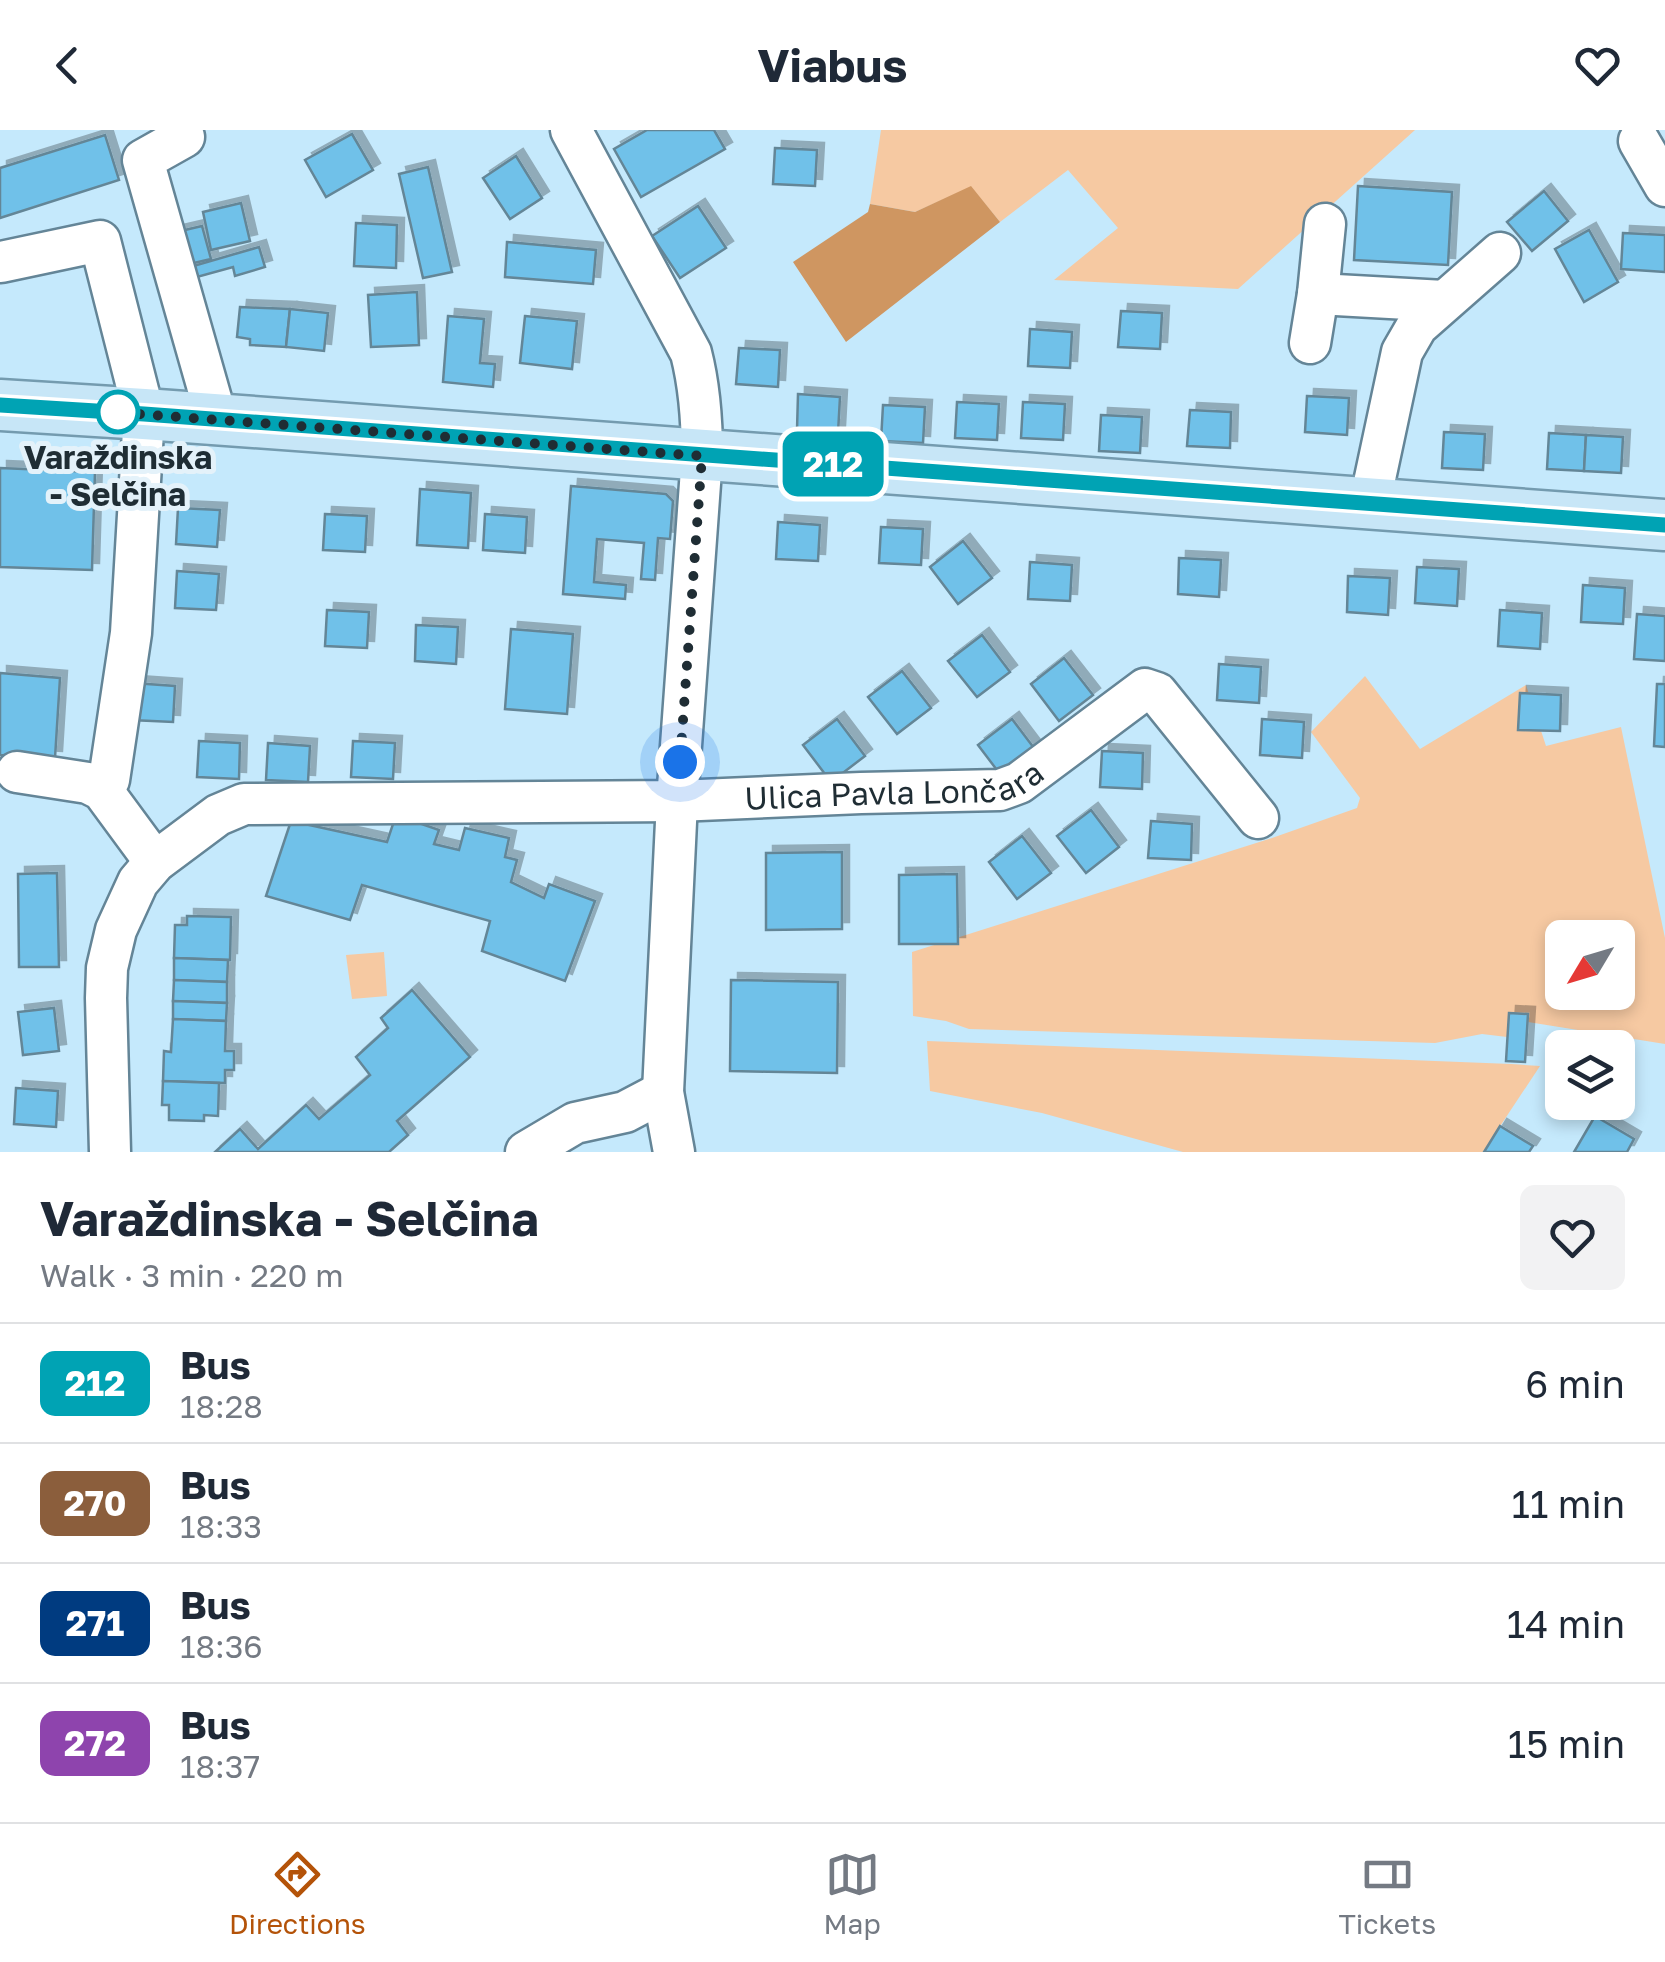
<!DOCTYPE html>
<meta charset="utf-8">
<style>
:root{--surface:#fff;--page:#f2f2f3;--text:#1f2937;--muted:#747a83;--line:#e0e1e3;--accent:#b45309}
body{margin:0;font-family:"Golos Text",sans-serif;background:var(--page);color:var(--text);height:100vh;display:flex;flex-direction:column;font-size:38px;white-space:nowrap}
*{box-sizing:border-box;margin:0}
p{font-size:32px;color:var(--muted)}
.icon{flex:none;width:55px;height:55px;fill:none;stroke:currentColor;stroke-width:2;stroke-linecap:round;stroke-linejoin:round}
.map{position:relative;height:1022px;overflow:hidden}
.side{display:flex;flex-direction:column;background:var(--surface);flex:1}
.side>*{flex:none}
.badge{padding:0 20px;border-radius:15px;font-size:35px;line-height:65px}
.needle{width:65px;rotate:232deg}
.controls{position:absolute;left:1545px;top:790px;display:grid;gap:20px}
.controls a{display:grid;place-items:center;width:90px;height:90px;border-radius:15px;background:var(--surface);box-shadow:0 5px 15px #0003;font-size:50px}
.you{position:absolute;width:50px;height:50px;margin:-25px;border:8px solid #fff;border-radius:50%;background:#1a73e8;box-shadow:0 0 0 15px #1a73e833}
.map>.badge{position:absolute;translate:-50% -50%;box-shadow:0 0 0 5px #fff}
.round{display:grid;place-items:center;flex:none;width:105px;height:105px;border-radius:15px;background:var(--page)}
.headline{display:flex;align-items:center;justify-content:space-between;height:170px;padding:0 40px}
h1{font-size:48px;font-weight:700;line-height:75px}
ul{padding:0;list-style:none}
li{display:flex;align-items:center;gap:30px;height:120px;padding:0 40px;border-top:2px solid var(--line)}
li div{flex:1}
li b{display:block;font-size:38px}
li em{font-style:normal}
li .badge{min-width:110px;font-weight:700;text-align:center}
header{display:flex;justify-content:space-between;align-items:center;height:130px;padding:0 40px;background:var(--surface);font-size:45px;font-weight:700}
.dock{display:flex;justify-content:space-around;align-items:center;height:140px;border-top:2px solid var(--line);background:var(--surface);font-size:28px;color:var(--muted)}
.dock a{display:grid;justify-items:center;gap:5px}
.dock .on{color:var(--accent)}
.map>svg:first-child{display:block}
.green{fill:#f6c9a2;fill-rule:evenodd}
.forest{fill:#cf9661}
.building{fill:#70c1e9;stroke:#648697;stroke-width:2.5;filter:url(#shadow)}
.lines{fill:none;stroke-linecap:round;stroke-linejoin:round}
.minor-casing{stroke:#648597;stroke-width:45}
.major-casing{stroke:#749baf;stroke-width:55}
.minor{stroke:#fff;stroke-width:40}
.major{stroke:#c7e6f7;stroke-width:50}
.line-casing{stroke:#fff;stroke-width:22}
.line{stroke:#00a3b4;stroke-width:15}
.walk{stroke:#1f2d34;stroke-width:10;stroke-dasharray:0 18}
.stop-dot{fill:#fff;stroke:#00a3b4;stroke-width:5}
.labels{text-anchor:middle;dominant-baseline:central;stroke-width:10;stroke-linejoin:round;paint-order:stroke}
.stop-label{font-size:32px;font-weight:bold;fill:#1f2d34;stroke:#e4f2fa}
.street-label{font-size:32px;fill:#1f2d34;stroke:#e4f2fa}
</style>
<header><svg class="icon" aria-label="back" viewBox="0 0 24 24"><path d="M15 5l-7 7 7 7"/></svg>Viabus<svg class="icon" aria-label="heart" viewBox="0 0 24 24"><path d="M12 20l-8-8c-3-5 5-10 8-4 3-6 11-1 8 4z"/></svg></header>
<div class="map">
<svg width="1665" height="1022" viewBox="0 0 1665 1022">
<defs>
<filter id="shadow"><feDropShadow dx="7" dy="-7" stdDeviation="0" flood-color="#0004"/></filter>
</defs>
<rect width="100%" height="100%" fill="#c5e9fc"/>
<!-- green -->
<g class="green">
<path d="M881,0H1415L1238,159L1054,150L1118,98L1068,40L1000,92L971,57L915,82L870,74Z"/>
<path d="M1365,546L1420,619L1526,555L1546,616L1621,597L1665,808V914L1528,892L1527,884L1510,883L1507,907L1482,904L1435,913L969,899L946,891L913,886L912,822L1272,708L1357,678L1360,668L1311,602ZM1562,808H1618V862H1562Z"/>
<path d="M384,822L387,866L352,869L346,825Z"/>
<path d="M927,911L1511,934L1540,936L1483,1022H1183L1042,983L930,961Z"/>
</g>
<!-- forest -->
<path class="forest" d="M971,56L1000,92L846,212L793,132L868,82L870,74L915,82Z"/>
<!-- building -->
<g class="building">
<path d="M647,0H714L725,19L641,67L614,19Z"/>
<path d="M352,4L373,40L326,67L305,30Z"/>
<path d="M105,5L119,50L0,88V38Z"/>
<path d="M775,18L817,20L815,56L773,54Z"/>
<path d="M516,26L542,68L510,89L483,48Z"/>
<path d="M428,37L452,142L423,148L399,44Z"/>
<path d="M1358,56L1452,62L1448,135L1354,130Z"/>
<path d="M1544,61L1568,91L1532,121L1507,92Z"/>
<path d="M241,73L250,111L211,120L203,82Z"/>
<path d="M698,76L726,118L680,148L652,106Z"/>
<path d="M356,93L397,95L396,138L354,136Z"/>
<path d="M202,96L211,129L181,136L172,103Z"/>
<path d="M1589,100L1618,152L1584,172L1555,119Z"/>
<path d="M1623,103L1665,105V142L1621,139Z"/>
<path d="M507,112L596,120L593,154L505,147Z"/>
<path d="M259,117L265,137L235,146L233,137L186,150L183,139Z"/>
<path d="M417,162L419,215L371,217L368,165Z"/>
<path d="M240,177L290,179L286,217L250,215V209L237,207Z"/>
<path d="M290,179L328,183L324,221L286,217Z"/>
<path d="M1121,181L1162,183L1160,219L1118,217Z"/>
<path d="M448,186L484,189L480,233L495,234L493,257L443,252Z"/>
<path d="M525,186L577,191L572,239L520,233Z"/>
<path d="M1030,199L1072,202L1070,238L1028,236Z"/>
<path d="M739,218L780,220L778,257L736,254Z"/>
<path d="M798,264L840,267L838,303L797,300Z"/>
<path d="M1307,266L1349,268L1347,305L1305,302Z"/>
<path d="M957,272L999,274L997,310L955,308Z"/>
<path d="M1023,272L1065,274L1063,310L1021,308Z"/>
<path d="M883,275L925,277L923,313L881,311Z"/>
<path d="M1190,280L1231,282L1230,318L1187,316Z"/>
<path d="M1101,285L1142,287L1140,323L1099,321Z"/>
<path d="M1444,302L1485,304L1483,340L1442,338Z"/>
<path d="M1549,303L1586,305L1584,341L1547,339Z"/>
<path d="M1586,305L1623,307L1621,343L1584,341Z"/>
<path d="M0,338L95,342L92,440L0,437Z"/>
<path d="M571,356L666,364L673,371L670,409L658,408L655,450L641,449L644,413L597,409L594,452L626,455L625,469L563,464Z"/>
<path d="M420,359L471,363L468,418L417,415Z"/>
<path d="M178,378L220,380L217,417L176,414Z"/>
<path d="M325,384L367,386L365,422L323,420Z"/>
<path d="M485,384L527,387L525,423L483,420Z"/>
<path d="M778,392L820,395L818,431L776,429Z"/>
<path d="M881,397L923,399L921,435L879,433Z"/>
<path d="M963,411L992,448L958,474L930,437Z"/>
<path d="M1179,428L1221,430L1219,467L1178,464Z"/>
<path d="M1030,432L1072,435L1070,471L1028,469Z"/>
<path d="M1417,437L1459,439L1457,476L1415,473Z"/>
<path d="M177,441L219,444L216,480L175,478Z"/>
<path d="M1348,446L1390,448L1388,485L1347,482Z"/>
<path d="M1583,455L1625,458L1623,494L1581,492Z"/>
<path d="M327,480L369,482L367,518L325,516Z"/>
<path d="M1500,480L1542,483L1540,519L1498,516Z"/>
<path d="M1637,484L1665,486V531L1634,529Z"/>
<path d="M416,495L458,497L456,534L415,531Z"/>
<path d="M511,499L573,504L567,584L505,579Z"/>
<path d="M982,505L1010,542L977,567L948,531Z"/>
<path d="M1064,528L1093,565L1059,591L1031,554Z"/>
<path d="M1219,534L1261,537L1259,573L1217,570Z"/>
<path d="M902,541L931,578L897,604L868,567Z"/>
<path d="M0,543L60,548L55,628L0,625Z"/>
<path d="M133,553L175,556L173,592L131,590Z"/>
<path d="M1657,554H1665V617L1654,616Z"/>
<path d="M1520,563L1561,565L1560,601L1518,600Z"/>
<path d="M837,589L865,626L831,652L803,615Z"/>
<path d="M1012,589L1040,626L1006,652L978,615Z"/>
<path d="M1262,589L1304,592L1302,628L1260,625Z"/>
<path d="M199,611L240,613L239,649L197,647Z"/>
<path d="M353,611L395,613L393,649L351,647Z"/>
<path d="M268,613L310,616L308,652L266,650Z"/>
<path d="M1102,621L1143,623L1142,659L1100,657Z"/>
<path d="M1091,680L1119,717L1086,743L1057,706Z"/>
<path d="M396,685L439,700L434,714L459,720L465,698L509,708L505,727L517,730L511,752L544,768L549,754L595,771L565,851L482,821L490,791L362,755L350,790L266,766L291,691L387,712Z"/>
<path d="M1151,691L1192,694L1191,730L1148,728Z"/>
<path d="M1022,706L1051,743L1017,769L989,732Z"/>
<path d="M842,722V799L766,800V723Z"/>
<path d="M57,743L59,837H19L18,744Z"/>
<path d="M957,744L958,814H899V745Z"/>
<path d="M187,786L231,787L230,830L174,828L175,795H187Z"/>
<path d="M174,828L228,830L227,852L174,850Z"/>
<path d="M174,850L227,852V873L173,871Z"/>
<path d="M731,850L838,852L837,943L730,941Z"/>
<path d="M412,860L470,927L397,991L408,1005L389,1022H215L240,999L258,1019L306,975L319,989L370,945L356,927L388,898L381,888Z"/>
<path d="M173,871L227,873L226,891L173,889Z"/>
<path d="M54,878L59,921L23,925L18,882Z"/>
<path d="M1509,883L1528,884L1525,932L1506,931Z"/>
<path d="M173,889L226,891L225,921H234V940H225V953L163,951L164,921L171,922Z"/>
<path d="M163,951L219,953L218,986L204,985V991L169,990V975H162Z"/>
<path d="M16,958L58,961L56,997L14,994Z"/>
<path d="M1595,986L1634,1009L1627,1022H1574Z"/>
<path d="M1500,996L1533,1016L1529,1022H1484Z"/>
</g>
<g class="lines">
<!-- minor casing -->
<g class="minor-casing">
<g id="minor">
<path d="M571,0L691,223C700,258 702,290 702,326L677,671L663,962L674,1022"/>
<path d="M184,7L143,30L217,290"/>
<path d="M1639,11L1665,56"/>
<path d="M1,132L100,111L144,284L131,503L109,650L102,660"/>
<path d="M1318,164L1444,171"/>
<path d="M1310,213L1318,164L1325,94"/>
<path d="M1372,372L1374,353L1402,222L1417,196L1500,123"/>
<path d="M17,642L88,653L102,660L155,732"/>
<path id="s1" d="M110,1022L106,868L107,838L116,800L138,752L155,732L218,685L244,674L677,671L861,663L1000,660L1019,653L1145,559L1157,563L1258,688"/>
<path d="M526,1022L575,993L625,982L663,962"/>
</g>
</g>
<!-- major casing -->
<g class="major-casing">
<path id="major" d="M0,275L144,284L1665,395"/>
</g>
<!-- minor -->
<use href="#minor" class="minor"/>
<!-- major -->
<use href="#major" class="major"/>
</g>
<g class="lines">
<!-- line casing -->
<g class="line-casing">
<path id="line" d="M0,275L144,284L1665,395"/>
</g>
<!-- line -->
<use href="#line" class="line"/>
<!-- walk -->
<path class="walk" d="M118,282H111L702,326L680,632"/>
</g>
<!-- markers -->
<circle class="stop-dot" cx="118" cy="282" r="20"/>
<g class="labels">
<!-- stop labels -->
<g class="stop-label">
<text x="118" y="327">Varaždinska<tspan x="118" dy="37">- Selčina</tspan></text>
</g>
<!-- street labels -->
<g class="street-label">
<text stroke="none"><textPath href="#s1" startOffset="1060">Ulica Pavla Lončara</textPath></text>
</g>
</g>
</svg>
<div class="controls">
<a><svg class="needle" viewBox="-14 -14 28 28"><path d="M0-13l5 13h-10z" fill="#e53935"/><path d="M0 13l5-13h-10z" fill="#747a83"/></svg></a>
<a><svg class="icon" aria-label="layers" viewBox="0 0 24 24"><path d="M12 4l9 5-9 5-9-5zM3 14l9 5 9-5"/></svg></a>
</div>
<div class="you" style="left:680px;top:632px"></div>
<b class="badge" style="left:833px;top:334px;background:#00a3b4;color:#fff">212</b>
</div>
<section class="side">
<div class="headline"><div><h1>Varaždinska - Selčina</h1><p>Walk · 3 min · 220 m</p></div><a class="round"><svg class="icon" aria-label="heart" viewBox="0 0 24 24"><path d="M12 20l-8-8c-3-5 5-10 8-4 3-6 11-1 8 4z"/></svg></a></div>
<ul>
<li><span class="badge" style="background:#00a3b4;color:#fff">212</span><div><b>Bus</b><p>18:28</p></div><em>6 min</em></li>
<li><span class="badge" style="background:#8b5e3c;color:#fff">270</span><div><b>Bus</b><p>18:33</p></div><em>11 min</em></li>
<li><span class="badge" style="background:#003b80;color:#fff">271</span><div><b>Bus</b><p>18:36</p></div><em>14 min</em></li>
<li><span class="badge" style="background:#8e44ad;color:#fff">272</span><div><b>Bus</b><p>18:37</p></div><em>15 min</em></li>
</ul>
</section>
<nav class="dock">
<a class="on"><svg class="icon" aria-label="directions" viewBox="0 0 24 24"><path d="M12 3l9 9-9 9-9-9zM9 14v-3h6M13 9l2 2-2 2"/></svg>Directions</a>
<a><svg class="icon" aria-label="map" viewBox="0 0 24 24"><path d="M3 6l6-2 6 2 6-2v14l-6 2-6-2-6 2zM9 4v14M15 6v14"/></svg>Map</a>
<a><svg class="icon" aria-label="tickets" viewBox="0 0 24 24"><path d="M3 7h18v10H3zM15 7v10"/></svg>Tickets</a>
</nav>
